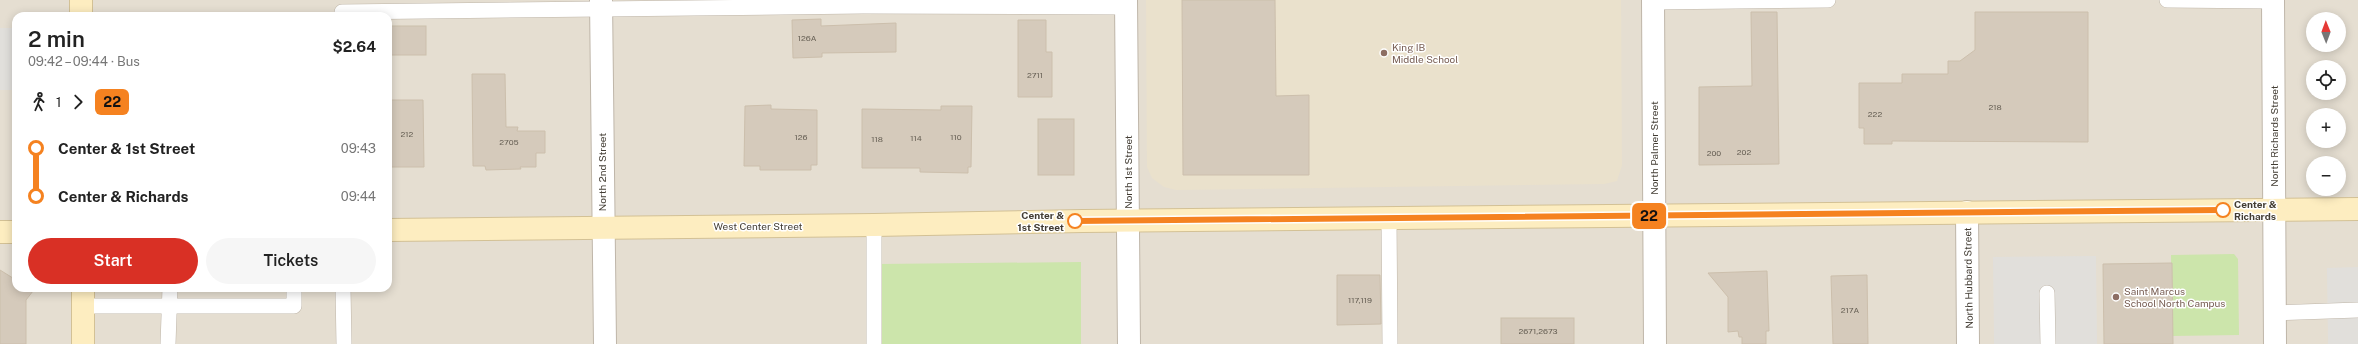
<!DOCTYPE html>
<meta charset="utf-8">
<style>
:root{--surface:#fff;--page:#f6f6f6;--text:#222;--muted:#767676;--accent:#d93025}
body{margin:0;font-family:"Public Sans",sans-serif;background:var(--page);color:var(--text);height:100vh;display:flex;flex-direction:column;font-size:15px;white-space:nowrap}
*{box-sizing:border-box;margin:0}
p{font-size:13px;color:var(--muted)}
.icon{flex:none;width:22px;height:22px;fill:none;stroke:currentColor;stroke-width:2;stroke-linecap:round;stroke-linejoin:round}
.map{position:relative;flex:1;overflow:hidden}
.sheet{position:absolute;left:12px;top:12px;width:380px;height:280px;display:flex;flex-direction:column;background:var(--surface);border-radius:12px;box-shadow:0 2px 10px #0003}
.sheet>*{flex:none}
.badge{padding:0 8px;border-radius:6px;font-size:14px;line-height:26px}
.needle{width:26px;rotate:359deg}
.buttons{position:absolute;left:2306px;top:12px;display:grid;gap:8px}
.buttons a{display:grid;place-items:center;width:40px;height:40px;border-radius:50%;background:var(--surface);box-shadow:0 2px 10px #0003;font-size:20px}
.map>.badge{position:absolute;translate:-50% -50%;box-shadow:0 0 0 2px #fff}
.legs{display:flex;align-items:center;gap:6px;height:44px;padding:0 16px;font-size:13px}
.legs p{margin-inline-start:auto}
.headline{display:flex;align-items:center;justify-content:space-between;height:68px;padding:0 16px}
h1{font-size:22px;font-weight:600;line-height:30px}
.cta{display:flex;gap:8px;margin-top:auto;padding:8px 16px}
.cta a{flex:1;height:46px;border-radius:24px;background:var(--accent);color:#fff;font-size:16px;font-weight:600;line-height:46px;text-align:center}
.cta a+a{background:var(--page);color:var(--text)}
ul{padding:0 16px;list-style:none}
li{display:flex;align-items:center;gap:14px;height:48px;font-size:15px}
li i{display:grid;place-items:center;width:6px;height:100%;margin:0 5px;background:currentColor}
li i::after{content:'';width:10px;height:10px;margin:-5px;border:3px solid;border-radius:50%;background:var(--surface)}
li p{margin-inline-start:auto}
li:first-child i{background:linear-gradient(#0000 50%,currentColor 0)}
li:last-child i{background:linear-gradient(currentColor 50%,#0000 0)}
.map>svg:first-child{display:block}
.residential{fill:#e5ded1;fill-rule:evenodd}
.education{fill:#eae1cc}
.green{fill:#cce5ab}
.parking{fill:#e1dfdb}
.building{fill:#d5cabb;stroke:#ccbfac}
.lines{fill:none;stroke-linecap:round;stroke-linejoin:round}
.lane-casing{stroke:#bfb6a9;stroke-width:16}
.street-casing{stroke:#bfb6a9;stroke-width:24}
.secondary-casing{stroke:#d3c195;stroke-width:24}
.lane{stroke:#fff;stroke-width:15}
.street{stroke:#fff;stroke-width:22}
.secondary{stroke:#fdedc0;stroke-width:22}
.line-1-casing{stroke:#fff;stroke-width:9}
.line-1{stroke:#f58220;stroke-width:6}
.education-dot{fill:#8d6e63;stroke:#fff;stroke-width:1.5}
.stop-1-dot{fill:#fff;stroke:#f58220;stroke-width:2}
.labels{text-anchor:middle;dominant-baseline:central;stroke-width:3;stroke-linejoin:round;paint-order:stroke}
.number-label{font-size:8px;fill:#676055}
.education-label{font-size:10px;fill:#785e54;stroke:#fff;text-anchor:start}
.street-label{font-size:10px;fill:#423c33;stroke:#fff}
.stop-label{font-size:10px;font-weight:bold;fill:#423c33;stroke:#fff;text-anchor:start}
</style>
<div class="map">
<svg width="2358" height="344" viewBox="0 0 2358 344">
<rect width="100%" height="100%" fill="#f1ece2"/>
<!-- residential -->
<path class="residential" d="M0,0H2358V344H0ZM16,16H388V288H16ZM2313,19H2339V45H2313ZM2313,67H2339V93H2313ZM2313,115H2339V141H2313ZM2313,163H2339V189H2313Z"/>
<!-- education -->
<path class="education" d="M1146,0H1621L1622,165L1617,181L1604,184L1176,190L1164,187L1152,178L1147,167Z"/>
<!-- green -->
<g class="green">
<path d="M2234,254L2238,259L2239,335L2172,336L2171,255Z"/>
<path d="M1081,262V344H880L879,264Z"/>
</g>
<!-- parking -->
<g class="parking">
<rect x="0" y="28" width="16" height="62"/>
<path d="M2096,256L2097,344H1994L1993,257Z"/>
<path d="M2358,267V344H2328L2327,268Z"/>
</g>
<!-- building -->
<g class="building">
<path d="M1182,0H1275L1276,96L1309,95V175H1183Z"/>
<path d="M1751,12H1777L1779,164L1699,165V87L1752,86Z"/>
<path d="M1975,12H2088V142L1892,141V144H1864V128H1859V83H1902V74H1948V61H1960L1975,50Z"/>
<path d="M821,19V26L896,23V52L822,53V57L793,58L792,20Z"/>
<path d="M1018,20H1046V52H1052V97H1018Z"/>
<rect x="390" y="26" width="36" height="29"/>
<path d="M472,74H505L506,127H518L517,131H545V153H536V167H520L521,169L486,170L485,166H473Z"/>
<path d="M391,100H423L424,167H391Z"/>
<path d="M771,105V109L817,110V165H811V170H760V166H744L745,106Z"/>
<path d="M941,106H972L971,167H968V173L920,172V168H862V109L941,110Z"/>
<rect x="1038" y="119" width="36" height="56"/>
<path d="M2172,263L2173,344H2104L2103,264Z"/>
<path d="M0,270L16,280V288H28L33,291L26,300V344H0Z"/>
<path d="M1767,271L1769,331H1766V344H1742V337H1739L1738,331L1728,332V297L1708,273Z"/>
<path d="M1337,275H1380L1381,324L1337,325Z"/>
<path d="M1867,275L1868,344H1833L1831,276Z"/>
<rect x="1501" y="318" width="73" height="26"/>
</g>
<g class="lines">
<!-- lane casing -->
<g class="lane-casing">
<g id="lane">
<path d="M2167,0L2273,1"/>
<path d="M1653,2L1828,0"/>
<path d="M342,12L863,6L1126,7"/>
<path d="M1389,218L1390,344"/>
<path d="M874,225V344"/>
<path d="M343,288L344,344"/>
<path d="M2047,293L2048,344"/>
<path d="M83,306H294V288"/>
<path d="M2275,313L2358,310"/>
<path d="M168,344L170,288"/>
</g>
</g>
<!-- street casing -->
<g class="street-casing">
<g id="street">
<path d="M601,0L605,344"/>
<path d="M1126,0L1129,344"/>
<path d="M1653,0L1655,344"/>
<path d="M2273,0L2275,344"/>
<path d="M1967,212L1968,344"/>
</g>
</g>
<!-- secondary casing -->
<g class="secondary-casing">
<g id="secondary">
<path d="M81,0V16"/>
<path d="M388,230L874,225L1083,221L2358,209"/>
<path d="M0,232H16"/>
<path d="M83,288V344"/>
</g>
</g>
<!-- lane -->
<use href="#lane" class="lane"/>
<!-- street -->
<use href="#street" class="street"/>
<!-- secondary -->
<use href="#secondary" class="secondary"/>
</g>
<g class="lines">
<!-- line-1 casing -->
<g class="line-1-casing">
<path id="line-1" d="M1075,221L2223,210"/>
</g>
<!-- line-1 -->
<use href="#line-1" class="line-1"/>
</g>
<!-- markers -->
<g class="education-dot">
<circle cx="1384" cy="53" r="4"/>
<circle cx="2116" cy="297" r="4"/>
</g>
<g class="stop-1-dot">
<circle cx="2223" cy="210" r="7"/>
<circle cx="1075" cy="221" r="7"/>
</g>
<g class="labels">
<!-- number labels -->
<g class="number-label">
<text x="807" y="38">126A</text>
<text x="1035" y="75">2711</text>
<text x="1995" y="107">218</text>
<text x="1875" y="114">222</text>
<text x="407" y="134">212</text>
<text x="801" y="137">126</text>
<text x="956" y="137">110</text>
<text x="916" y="138">114</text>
<text x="877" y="139">118</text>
<text x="509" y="142">2705</text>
<text x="1744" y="152">202</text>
<text x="1714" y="153">200</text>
<text x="1360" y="300">117,119</text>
<text x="1850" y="310">217A</text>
<text x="1538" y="331">2671,2673</text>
</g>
<!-- education labels -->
<g class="education-label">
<text x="1392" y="47">King IB<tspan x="1392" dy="12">Middle School</tspan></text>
<text x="2124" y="291">Saint Marcus<tspan x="2124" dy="12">School North Campus</tspan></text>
</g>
<!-- street labels -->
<g class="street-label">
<text transform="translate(2274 136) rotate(-90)">North Richards Street</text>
<text transform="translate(1654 148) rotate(-90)">North Palmer Street</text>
<text transform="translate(602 172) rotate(-90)">North 2nd Street</text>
<text transform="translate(1128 172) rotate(-90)">North 1st Street</text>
<text x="758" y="226">West Center Street</text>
<text transform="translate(1968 278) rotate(-91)">North Hubbard Street</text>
</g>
<!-- stop labels -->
<g class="stop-label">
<text x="2234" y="204">Center &amp;<tspan x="2234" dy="12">Richards</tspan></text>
<text x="1064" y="215" text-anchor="end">Center &amp;<tspan x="1064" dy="12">1st Street</tspan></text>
</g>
</g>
</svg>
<div class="buttons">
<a><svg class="needle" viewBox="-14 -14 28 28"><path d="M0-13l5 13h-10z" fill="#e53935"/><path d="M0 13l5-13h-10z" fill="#767676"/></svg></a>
<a><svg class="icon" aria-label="locate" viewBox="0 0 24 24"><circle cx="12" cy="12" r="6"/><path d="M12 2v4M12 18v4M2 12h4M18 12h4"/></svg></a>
<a>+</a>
<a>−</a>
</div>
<b class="badge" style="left:1649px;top:216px;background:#f58220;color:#111">22</b>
<section class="sheet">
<div class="headline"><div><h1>2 min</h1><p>09:42 – 09:44 · Bus</p></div><b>$2.64</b></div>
<div class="legs"><svg class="icon" aria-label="walk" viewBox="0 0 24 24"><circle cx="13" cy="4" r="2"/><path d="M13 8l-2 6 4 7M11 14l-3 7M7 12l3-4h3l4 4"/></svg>1<svg class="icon" aria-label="forward" viewBox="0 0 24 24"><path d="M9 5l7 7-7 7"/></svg><b class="badge" style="background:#f58220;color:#111">22</b></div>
<ul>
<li><i style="color:#f58220"></i><b>Center &amp; 1st Street</b><p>09:43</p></li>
<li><i style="color:#f58220"></i><b>Center &amp; Richards</b><p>09:44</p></li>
</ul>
<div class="cta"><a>Start</a><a>Tickets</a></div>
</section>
</div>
